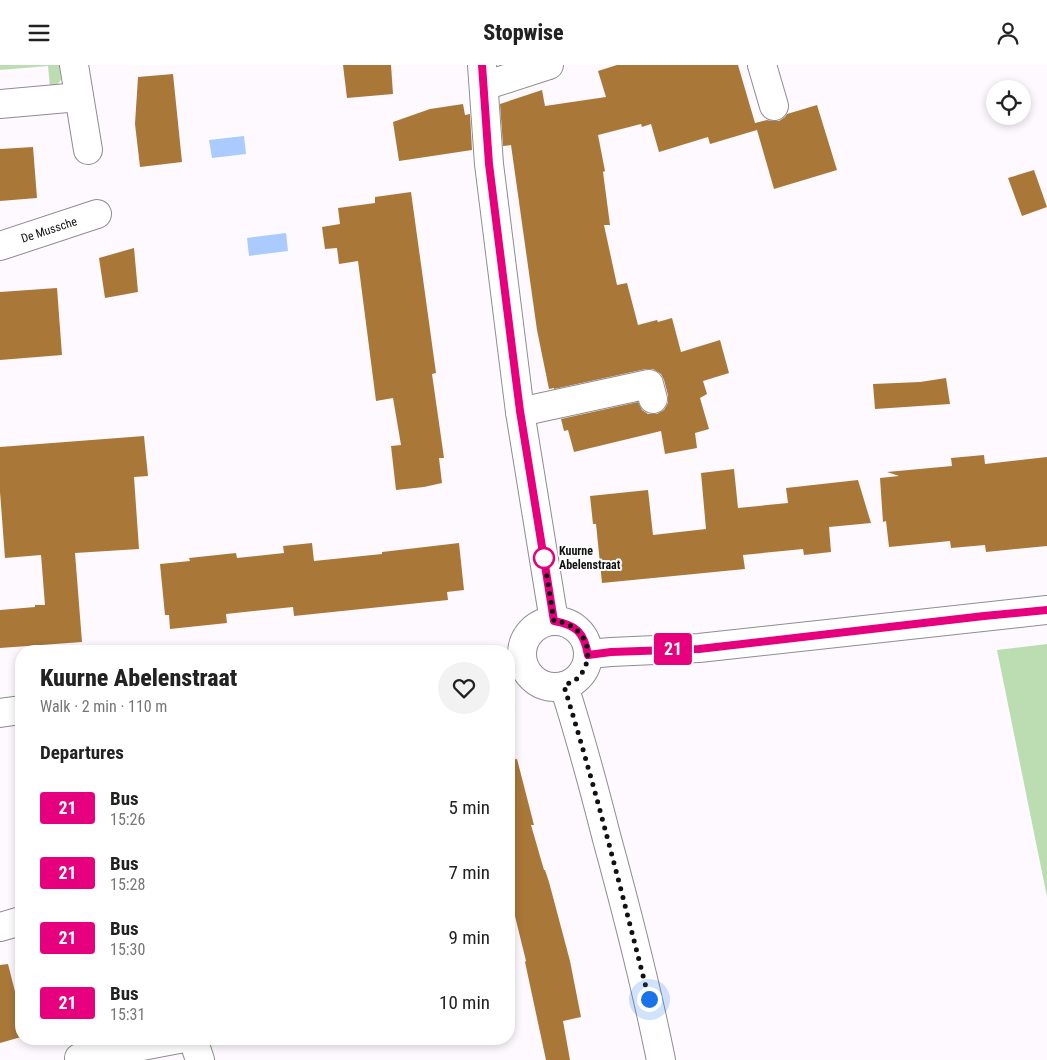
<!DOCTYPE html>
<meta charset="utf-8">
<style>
:root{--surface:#fff;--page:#f2f2f2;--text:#222;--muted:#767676}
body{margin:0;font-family:"Roboto Condensed",sans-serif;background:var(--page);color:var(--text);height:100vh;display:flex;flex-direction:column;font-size:19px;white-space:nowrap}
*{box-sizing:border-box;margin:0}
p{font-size:16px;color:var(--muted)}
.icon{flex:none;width:28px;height:28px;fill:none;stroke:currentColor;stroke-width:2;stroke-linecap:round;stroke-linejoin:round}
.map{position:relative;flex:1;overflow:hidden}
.side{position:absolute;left:15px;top:580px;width:500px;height:400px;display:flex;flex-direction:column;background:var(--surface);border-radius:20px;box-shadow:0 2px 8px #0003}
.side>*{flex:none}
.badge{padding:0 10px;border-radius:4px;font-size:18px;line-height:32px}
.fabs{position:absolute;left:986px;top:15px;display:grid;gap:10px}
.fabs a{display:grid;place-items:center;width:45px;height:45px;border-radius:50%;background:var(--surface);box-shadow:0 2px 8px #0003;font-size:25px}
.you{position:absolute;width:25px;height:25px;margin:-12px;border:4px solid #fff;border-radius:50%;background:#1a73e8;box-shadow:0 0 0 8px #1a73e833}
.map>.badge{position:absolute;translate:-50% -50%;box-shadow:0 0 0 2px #fff}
h2{padding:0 25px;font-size:19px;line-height:45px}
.round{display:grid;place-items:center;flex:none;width:52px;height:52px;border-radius:26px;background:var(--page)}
.overview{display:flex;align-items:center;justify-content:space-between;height:85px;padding:0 25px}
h1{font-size:24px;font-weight:800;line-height:38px}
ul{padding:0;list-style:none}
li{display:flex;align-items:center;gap:15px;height:65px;padding:0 25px}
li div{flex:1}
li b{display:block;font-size:19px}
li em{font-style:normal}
li .badge{min-width:55px;font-weight:700;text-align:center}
header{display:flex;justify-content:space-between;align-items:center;height:65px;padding:0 25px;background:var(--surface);font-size:22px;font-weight:800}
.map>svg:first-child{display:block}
.green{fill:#bcddb2}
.water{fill:#abcafd}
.building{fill:#a97839}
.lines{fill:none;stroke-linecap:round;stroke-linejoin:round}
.minor-casing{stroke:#908c91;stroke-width:30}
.minor{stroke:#fff;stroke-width:28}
.line-casing{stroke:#fff;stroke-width:11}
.line{stroke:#e6007e;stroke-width:8}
.walk{stroke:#121112;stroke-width:5;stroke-dasharray:0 9}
.stop-dot{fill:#fff;stroke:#e6007e;stroke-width:2.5}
.labels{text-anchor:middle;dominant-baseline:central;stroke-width:4;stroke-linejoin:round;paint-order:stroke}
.street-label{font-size:12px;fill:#121112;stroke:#fff}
.stop-label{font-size:12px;font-weight:bold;fill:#121112;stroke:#fff;text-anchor:start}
</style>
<header><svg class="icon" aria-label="menu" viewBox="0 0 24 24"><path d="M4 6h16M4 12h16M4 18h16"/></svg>Stopwise<svg class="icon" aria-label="person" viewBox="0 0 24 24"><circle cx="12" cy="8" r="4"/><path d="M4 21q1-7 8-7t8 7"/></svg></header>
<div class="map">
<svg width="1047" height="995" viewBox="0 0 1047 995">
<rect width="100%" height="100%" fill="#fdf9fe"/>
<!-- green -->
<g class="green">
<path d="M0,0H60L61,15L55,22H50L48,1L0,5Z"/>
<path d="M1047,579V832L997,585Z"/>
</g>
<!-- water -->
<g class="water">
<path d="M244,71L246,89L212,93L209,75Z"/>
<path d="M286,168L288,186L249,191L247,173Z"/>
</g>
<!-- building -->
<g class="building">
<path d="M343,0H391L393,29L347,33Z"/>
<path d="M617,0H738L755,58L767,55L771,56H779L785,52L787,49L817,40L837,105L774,124L757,65L710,79L708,72L659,87L651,59L642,62L641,59L598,70L605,106L603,107L610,160H604L617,220L627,218L638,260L657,255L658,257L672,253L681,287L720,275L729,308L703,316L707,329L700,333L709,364L695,368L697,383L665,389L661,366L574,387L568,365L564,366L561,354L638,337L642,345L648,349H657L664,345L668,338V330L664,315L661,309L653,304H646L554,324V323L549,324L537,265L511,80L503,81L500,39L542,25L545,41L606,32L598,6Z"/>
<path d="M173,9L182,97L140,102L135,59L138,12Z"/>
<path d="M463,39L465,50L470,49L472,85L399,96L393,57L430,44Z"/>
<path d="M33,82L37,133L0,136V84Z"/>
<path d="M1034,105L1047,142L1022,151L1008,113Z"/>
<path d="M411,127L436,308L432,309L444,393H439L442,418L424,422L396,425L391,381L401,380L393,333L376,336L358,196L339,199L337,183L325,184L322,162L340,159L338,143L375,138V132Z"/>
<path d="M134,183L138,227L105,233L99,193Z"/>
<path d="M57,223L62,290L0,295V227Z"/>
<path d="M946,313L950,339L875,344L873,319L920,317Z"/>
<path d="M144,371L148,411L134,412L139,484L75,488L82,577L0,583V545L35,542V540H45L41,490L5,493L0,427V382Z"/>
<path d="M984,390L985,399L1047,392V481L986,487L985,480L951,483L950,476L889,482L886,456L883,457L880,413L899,411L887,407L952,401L951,393Z"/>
<path d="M734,404L738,443L788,438L786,423L858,415L871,458L829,462L831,487L804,490L803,484L743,490L745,504L602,518L596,459H593L590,431L648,425L653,470L706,464L701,408Z"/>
<path d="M312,478L314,496L382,489V487L459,478L464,525L447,527L448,535L294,551L293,542L226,549L227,558L170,564L169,550H165L160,499L190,496L189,493L236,488L237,493L284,488L283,481Z"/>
<path d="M517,694L534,760H531L544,805H545L549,817L570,896L581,952L563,956L570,995H546L525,897L526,896L513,843L509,844V695Z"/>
<path d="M8,899L21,950V972L0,978V900Z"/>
</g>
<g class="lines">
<!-- minor casing -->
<g class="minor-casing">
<g id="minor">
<path d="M74,0L88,85"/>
<path d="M482,0L489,99L520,347L554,556"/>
<path d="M762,0L774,41"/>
<path d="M484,21L549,0"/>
<path d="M0,39L79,32"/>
<path d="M0,181L97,149"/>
<path d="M520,347L649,319L653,334"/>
<circle cx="555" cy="589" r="33"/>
<path d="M588,589L611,587L699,583L1047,545"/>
<path d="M564,621C580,671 594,723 607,774C627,847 646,921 661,995"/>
<path d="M0,648L21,645"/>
<path d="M0,862L21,856"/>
<path d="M193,974L200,995"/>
<path d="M79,993L179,974"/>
</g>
</g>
<!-- minor -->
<use href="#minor" class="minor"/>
</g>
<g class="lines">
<!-- line casing -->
<g class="line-casing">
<path id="line" d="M482,0L489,99L513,291L520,346L554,556C576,560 584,567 588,590L611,587L699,584L984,551L1047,545"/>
</g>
<!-- line -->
<use href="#line" class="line"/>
<!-- walk -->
<path class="walk" d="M544,493L554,556C559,557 565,557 569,560C590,571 594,595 578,613C574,616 569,618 564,621C596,724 622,829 649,934"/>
</g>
<!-- markers -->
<circle class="stop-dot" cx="544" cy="493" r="10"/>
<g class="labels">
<!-- street labels -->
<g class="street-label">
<text transform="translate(49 165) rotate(-18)">De Mussche</text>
</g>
<!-- stop labels -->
<g class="stop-label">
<text x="559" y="486">Kuurne<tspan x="559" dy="14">Abelenstraat</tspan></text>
</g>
</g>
</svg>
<div class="fabs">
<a><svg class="icon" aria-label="locate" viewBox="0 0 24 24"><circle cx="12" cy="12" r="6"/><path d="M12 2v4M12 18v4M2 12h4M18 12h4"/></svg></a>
</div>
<div class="you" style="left:649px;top:934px"></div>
<b class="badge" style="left:673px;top:584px;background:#e6007e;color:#fff">21</b>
<section class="side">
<div class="overview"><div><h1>Kuurne Abelenstraat</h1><p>Walk · 2 min · 110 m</p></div><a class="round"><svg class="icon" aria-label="heart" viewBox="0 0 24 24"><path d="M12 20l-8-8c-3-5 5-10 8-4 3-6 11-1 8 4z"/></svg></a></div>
<h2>Departures</h2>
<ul>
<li><span class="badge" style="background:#e6007e;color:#fff">21</span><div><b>Bus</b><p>15:26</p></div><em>5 min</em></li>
<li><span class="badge" style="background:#e6007e;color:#fff">21</span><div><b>Bus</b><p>15:28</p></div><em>7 min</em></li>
<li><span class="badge" style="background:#e6007e;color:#fff">21</span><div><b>Bus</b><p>15:30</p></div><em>9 min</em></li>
<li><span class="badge" style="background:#e6007e;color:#fff">21</span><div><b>Bus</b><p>15:31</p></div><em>10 min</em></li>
</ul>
</section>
</div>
